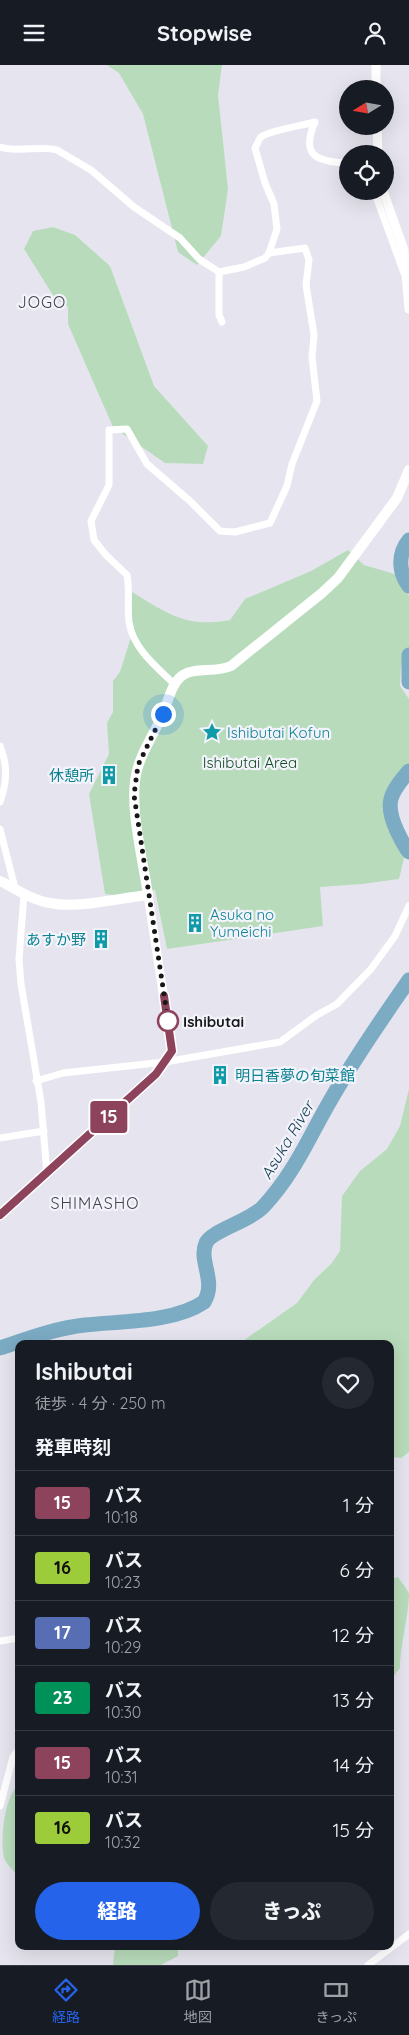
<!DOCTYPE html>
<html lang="ja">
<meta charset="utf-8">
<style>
:root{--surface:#171b24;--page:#242831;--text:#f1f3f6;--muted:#9ea1a6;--line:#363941;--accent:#2563eb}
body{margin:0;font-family:Quicksand,"Noto Sans JP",sans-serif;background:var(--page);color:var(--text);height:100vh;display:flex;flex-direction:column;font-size:19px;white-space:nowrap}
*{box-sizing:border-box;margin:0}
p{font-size:16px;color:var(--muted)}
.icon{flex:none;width:28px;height:28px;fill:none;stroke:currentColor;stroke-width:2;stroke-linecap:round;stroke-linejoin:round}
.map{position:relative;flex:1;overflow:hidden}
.panel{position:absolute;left:15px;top:1275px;width:379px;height:610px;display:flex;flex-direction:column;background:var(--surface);border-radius:10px;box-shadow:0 5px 20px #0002}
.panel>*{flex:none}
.badge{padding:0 10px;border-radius:4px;font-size:18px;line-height:32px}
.needle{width:32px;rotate:259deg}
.controls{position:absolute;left:339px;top:15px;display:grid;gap:10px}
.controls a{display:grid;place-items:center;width:55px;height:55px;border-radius:50%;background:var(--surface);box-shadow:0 5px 20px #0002;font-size:25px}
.you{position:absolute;width:25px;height:25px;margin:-12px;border:4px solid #fff;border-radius:50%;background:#1a73e8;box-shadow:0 0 0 8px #1a73e833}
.map>.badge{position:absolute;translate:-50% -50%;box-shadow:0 0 0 2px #fff}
h2{padding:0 20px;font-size:19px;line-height:45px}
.round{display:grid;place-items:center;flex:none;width:52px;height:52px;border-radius:26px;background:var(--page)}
.headline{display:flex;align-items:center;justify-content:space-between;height:85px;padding:0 20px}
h1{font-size:24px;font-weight:800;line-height:38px}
.primary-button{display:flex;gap:10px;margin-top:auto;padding:10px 20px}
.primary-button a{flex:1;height:58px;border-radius:30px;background:var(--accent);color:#fff;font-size:20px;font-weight:800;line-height:58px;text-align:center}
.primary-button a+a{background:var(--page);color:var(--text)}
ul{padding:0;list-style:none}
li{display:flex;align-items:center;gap:15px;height:65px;padding:0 20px;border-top:1px solid var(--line)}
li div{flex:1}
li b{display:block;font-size:19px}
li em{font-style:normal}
li .badge{min-width:55px;font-weight:700;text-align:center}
header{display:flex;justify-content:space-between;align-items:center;height:65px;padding:0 20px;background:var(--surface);font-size:22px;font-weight:800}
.tabs{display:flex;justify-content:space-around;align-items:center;height:70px;border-top:1px solid var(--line);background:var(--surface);font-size:14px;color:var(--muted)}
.tabs a{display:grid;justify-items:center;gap:2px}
.tabs .on{color:var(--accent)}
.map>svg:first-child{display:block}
.green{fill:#b8dcbb}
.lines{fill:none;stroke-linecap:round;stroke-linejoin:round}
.river{stroke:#7cabc4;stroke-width:15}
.street{stroke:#fff;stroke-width:7}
.secondary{stroke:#fff;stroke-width:9}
.primary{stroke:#fff;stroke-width:10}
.line-casing{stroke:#fff;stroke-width:11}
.line{stroke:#8d435b;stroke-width:8}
.walk{stroke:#17171a;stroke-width:5;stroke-dasharray:0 9}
.stop-dot{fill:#fff;stroke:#8d435b;stroke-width:2.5}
.labels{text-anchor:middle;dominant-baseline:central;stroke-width:4.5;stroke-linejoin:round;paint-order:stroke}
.culture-label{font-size:15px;fill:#0d838f;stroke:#f3f3fc;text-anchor:start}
.park-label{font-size:15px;fill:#104a1f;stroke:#f3f3fc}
.stop-label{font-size:15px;font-weight:bold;fill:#17171a;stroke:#f3f3fc;text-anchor:start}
.neighbourhood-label{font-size:16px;letter-spacing:1px;fill:#43434a;stroke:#f3f3fc}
.water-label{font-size:16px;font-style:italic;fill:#10394c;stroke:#f3f3fc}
</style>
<header><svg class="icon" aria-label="menu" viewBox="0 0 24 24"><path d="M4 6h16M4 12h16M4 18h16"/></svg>Stopwise<svg class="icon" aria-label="person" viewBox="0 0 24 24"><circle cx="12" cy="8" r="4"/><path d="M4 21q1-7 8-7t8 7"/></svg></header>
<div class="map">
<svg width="409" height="1900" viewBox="0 0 409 1900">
<rect width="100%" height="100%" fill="#e6e5ef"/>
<!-- green -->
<g class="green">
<path d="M107,0H222L218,30L228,124L221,171L197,200L178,187L143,49L119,8Z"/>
<path d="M53,162L75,170L110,201L154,321L208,381L203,399L165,398L113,362L68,259V242L54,232L24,184L33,166Z"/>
<path d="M348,485L364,500L398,510L409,531V583L401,601L400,621L409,634V700C378,734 378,752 405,789L399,814L362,819L320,822L323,861L167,884L155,825L114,830L105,829L89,729L109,689L107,658L113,647V616L120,607L131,572L132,527C169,549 185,563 230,555L245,534L311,506Z"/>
<path d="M409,1024V1387L401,1393L390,1392V1279H230L243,1276L297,1238L314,1215L331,1199L340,1186L342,1131L360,1106L387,1084L400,1061Z"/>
<path d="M398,1512C401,1517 407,1523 409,1529C409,1549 400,1581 400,1603L390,1616V1514Z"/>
<path d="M19,1719V1812C15,1807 6,1799 4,1793C0,1774 4,1732 19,1719Z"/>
<path d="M115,1881H178V1891L161,1900H113Z"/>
</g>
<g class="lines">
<!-- river -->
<g class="river">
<path d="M409,475C398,488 398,507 409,521"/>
<path d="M409,590V617"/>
<path d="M409,706C390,728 384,738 397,766C401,774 404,781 409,787"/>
<path d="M0,1283C27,1274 56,1263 85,1260C121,1256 173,1258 204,1237C217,1216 198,1196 206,1178C211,1166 250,1156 263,1142C294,1109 308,1074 330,1036C354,994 381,955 409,915"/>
</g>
<!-- street -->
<g class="street">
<path d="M0,82C21,88 41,80 57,85L91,105L134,142L180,173L199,194L219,207L244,202L265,193L269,188L277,164L274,139L265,118L255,83C257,80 259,74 261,72C267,66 304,60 315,57C300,91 317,97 348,98"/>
<path d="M374,126L404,208"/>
<path d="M219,207V250L222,257"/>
<path d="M175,620C157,602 133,584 129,557C127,541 130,526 127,510L106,490L94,475L91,456L109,420V365L127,364L147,399L190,436L220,466L235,467L270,458L287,421L292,399L317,336L312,292L314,270L306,220L309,195L305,183L269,188"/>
<path d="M0,681C8,701 7,717 0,737"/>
<path d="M0,764L15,823"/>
<path d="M24,829L19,894L21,919L41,1037L47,1109"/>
<path d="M36,1016L63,1008L165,997L280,977L317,950L337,939L371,904L395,871L409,841"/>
<path d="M0,1073L44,1066"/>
<path d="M0,1576L19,1573"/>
<path d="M0,1741L13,1692L19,1684"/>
<path d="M368,1900L409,1869"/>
</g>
<!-- secondary -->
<g class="secondary">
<path d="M376,24V0"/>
<path d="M377,61L378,89"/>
<path d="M383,126L404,185L409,244"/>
<path d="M0,1150L156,1009L172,986L148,830"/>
</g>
<!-- primary -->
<path class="primary" d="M0,816C16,824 32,835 50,838C78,844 119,833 148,830C143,794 127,735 138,702C143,684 155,668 162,650C168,638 171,618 183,610C195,602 215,608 231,601L322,528L338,513L397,433L409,405"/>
</g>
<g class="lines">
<!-- line casing -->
<g class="line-casing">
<path id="line" d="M0,1150L156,1009L172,986L164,931"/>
</g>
<!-- line -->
<use href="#line" class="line"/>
<!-- walk -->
<path class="walk" d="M163,649L138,700L134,730L168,956"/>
</g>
<!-- icons -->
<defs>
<g id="sight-bare" transform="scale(1.5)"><path d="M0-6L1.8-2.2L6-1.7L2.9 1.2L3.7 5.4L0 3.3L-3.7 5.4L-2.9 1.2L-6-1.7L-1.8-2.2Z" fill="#0f9aa8" stroke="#f3f3fc" stroke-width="2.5" paint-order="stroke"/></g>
<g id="building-bare" transform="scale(1.5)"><path d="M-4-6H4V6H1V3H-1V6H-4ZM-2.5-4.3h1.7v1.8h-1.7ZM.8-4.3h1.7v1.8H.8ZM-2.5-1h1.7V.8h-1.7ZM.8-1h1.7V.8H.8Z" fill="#0f9aa8" stroke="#f3f3fc" stroke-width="2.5" paint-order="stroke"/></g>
</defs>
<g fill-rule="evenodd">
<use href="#sight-bare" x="212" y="667"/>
<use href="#building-bare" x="109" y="710"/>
<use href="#building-bare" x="195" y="858"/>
<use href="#building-bare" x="101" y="874"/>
<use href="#building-bare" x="220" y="1010"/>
</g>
<!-- markers -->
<circle class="stop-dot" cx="168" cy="956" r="10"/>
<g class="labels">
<!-- culture labels -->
<g class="culture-label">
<text x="227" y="667">Ishibutai Kofun</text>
<text x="94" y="710" text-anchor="end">休憩所</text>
<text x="210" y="849">Asuka no<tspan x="210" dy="17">Yumeichi</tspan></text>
<text x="86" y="874" text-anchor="end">あすか野</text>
<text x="235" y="1010">明日香夢の旬菜館</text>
</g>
<!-- park labels -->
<g class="park-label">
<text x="250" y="697">Ishibutai Area</text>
</g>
<!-- stop labels -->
<g class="stop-label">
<text x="183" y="956">Ishibutai</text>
</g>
<!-- neighbourhood labels -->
<g class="neighbourhood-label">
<text x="42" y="237">JOGO</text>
<text x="95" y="1138">SHIMASHO</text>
</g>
<!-- water labels -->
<g class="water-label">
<text transform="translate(287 1075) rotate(-59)">Asuka River</text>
</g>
</g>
</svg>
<div class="controls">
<a><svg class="needle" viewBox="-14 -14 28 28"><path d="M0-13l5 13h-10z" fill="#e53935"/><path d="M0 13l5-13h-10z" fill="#9ea1a6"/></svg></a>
<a><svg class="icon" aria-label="locate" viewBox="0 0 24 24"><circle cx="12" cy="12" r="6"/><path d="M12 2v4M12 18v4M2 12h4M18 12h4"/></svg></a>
</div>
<div class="you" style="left:163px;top:649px"></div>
<b class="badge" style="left:109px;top:1052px;background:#8d435b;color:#fff">15</b>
<section class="panel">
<div class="headline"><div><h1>Ishibutai</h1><p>徒歩 · 4 分 · 250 m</p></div><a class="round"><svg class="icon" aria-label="heart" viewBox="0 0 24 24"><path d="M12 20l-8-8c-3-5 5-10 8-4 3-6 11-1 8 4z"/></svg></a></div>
<h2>発車時刻</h2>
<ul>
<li><span class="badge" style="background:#8d435b;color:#fff">15</span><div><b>バス</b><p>10:18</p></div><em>1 分</em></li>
<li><span class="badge" style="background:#9dcc3b;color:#111">16</span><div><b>バス</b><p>10:23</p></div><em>6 分</em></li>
<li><span class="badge" style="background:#576eb5;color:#fff">17</span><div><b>バス</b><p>10:29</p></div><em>12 分</em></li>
<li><span class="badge" style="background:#009158;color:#fff">23</span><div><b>バス</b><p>10:30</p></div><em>13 分</em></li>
<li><span class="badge" style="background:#8d435b;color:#fff">15</span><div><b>バス</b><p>10:31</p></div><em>14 分</em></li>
<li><span class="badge" style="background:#9dcc3b;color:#111">16</span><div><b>バス</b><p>10:32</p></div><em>15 分</em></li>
</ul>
<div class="primary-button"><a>経路</a><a>きっぷ</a></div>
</section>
</div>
<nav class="tabs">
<a class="on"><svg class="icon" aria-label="directions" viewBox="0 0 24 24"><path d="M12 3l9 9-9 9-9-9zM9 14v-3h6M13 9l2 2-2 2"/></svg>経路</a>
<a><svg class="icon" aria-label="map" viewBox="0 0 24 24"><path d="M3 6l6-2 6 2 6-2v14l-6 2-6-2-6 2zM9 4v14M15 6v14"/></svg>地図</a>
<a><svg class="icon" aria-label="tickets" viewBox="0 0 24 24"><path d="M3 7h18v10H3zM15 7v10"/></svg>きっぷ</a>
</nav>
